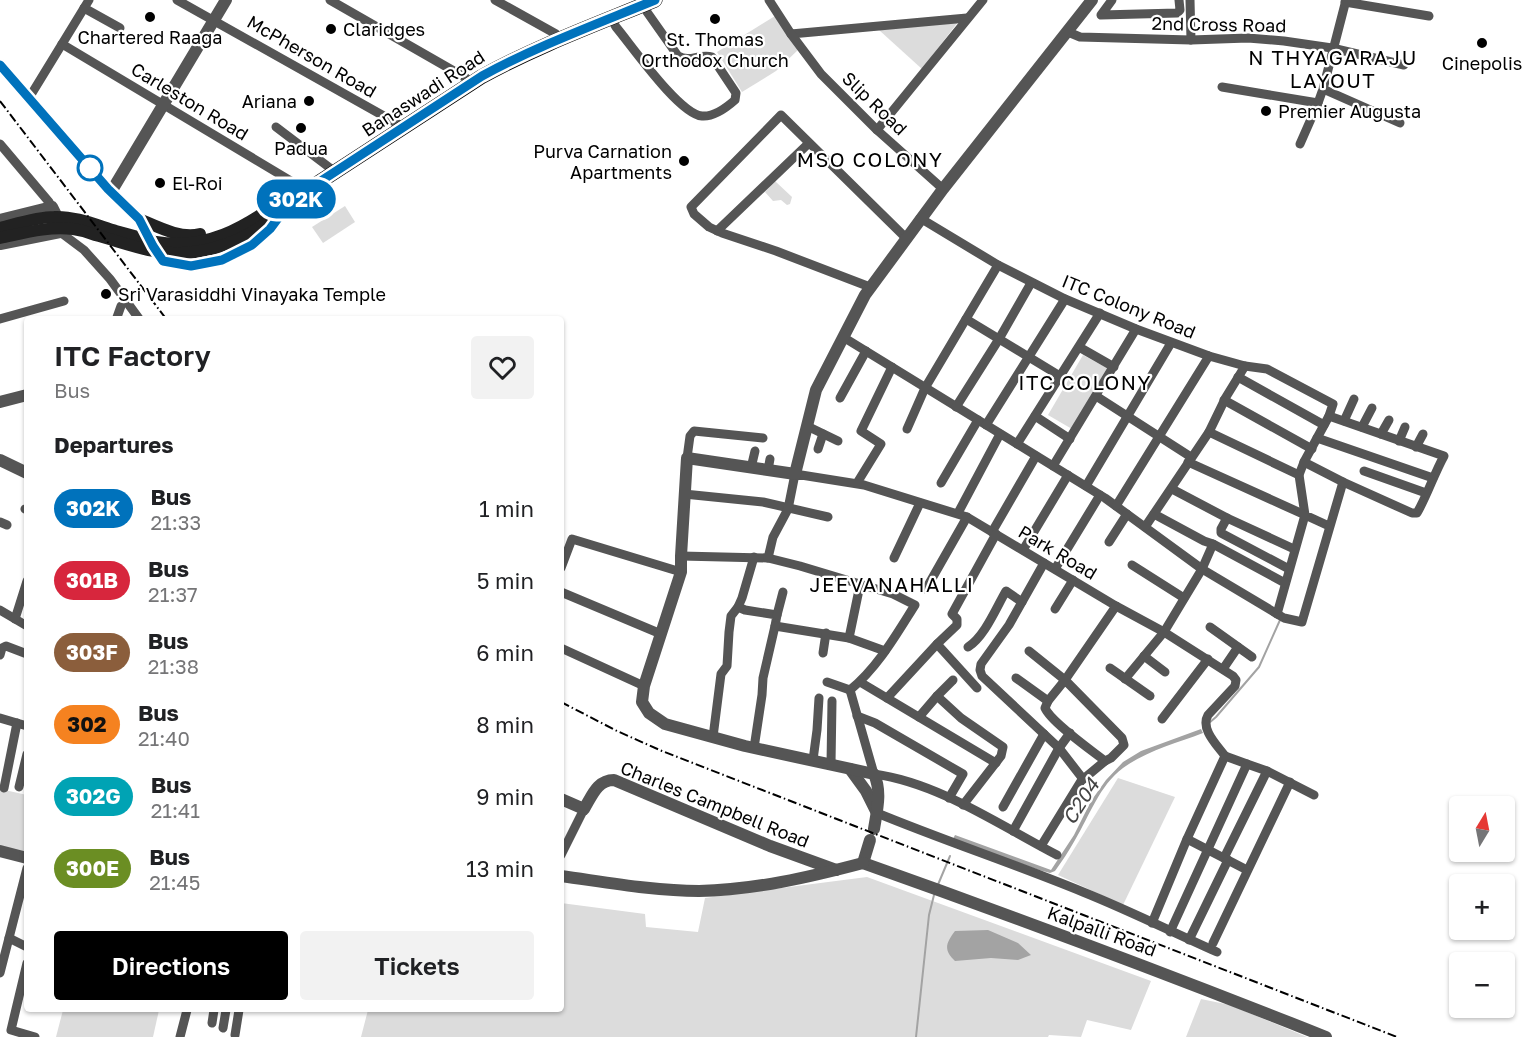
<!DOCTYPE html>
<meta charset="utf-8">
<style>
:root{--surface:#fff;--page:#f2f2f2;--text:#202124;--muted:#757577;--accent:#000}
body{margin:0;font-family:"Golos Text",sans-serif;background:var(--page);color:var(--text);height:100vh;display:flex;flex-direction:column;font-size:22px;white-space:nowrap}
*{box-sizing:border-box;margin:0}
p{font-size:20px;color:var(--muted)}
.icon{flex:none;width:33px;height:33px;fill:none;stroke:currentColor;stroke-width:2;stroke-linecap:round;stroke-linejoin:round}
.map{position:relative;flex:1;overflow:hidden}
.drawer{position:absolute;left:24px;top:316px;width:540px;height:696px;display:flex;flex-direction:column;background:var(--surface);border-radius:6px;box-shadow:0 2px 4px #0004}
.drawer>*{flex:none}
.badge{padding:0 12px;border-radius:20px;font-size:21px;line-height:39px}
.needle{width:39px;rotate:10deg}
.controls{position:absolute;left:1449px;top:796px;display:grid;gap:12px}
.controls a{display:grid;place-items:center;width:66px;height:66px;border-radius:6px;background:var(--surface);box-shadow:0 2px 4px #0004;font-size:30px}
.map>.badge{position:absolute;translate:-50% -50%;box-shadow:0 0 0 3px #fff}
h2{padding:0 30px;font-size:22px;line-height:54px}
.round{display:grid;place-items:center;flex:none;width:63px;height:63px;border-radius:6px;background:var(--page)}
.head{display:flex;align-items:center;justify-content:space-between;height:102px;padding:0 30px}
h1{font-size:28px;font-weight:600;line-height:45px}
.button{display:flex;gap:12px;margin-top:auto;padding:12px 30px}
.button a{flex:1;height:69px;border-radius:6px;background:var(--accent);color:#fff;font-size:24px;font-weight:600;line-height:69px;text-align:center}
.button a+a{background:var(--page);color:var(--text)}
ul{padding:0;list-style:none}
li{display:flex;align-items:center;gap:18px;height:72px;padding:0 30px}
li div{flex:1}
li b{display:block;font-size:22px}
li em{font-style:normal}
li .badge{min-width:66px;font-weight:700;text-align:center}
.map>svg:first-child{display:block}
.green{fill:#dcdcdc}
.water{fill:#a3a3a3}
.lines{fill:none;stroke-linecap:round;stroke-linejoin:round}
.stream{stroke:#a3a3a3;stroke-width:2}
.minor{stroke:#555;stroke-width:9}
.tertiary{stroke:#555;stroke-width:12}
.secondary{stroke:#222;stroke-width:12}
.primary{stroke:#000;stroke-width:15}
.rail{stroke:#000;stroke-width:2;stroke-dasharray:9 3 1.5 3;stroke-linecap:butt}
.line-casing{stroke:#fff;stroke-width:14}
.line{stroke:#0072bc;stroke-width:9}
.poi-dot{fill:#000;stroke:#fff;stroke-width:2}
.stop-dot{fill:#fff;stroke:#0072bc;stroke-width:3}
.labels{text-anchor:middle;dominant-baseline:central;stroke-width:4.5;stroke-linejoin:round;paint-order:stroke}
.street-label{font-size:18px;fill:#000;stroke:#fff}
.poi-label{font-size:18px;fill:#000;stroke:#fff;text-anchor:start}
.neighbourhood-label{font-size:20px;letter-spacing:1.5px;fill:#000;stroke:#fff}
.water-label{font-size:20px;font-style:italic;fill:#444;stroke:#fff}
</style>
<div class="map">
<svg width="1533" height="1037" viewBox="0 0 1533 1037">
<rect width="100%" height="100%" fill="#fff"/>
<!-- green -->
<g class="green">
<path d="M775,16L799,49L776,71L742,92L717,52Z"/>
<path d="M958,22L922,69L879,30Z"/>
<path d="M775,181L792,197L790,204L787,205L781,200L773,201L765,192Z"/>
<path d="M345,206L355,222L323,243L312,227Z"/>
<path d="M1083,355L1107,368L1072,429L1048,415Z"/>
<path d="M1118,778L1175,797L1123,905L1058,875Z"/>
<path d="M0,789L27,795V854L0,846Z"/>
<path d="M867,877L1151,981L1131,1030L1087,1020L1081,1037L1049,1035L1048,1037H361L368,1010H561V903L645,914L646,927L698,932L705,898Z"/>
<path d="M1201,999L1230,1005L1307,1037H1186Z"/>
<path d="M63,1010H159L153,1037H56Z"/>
</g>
<!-- water -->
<g class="water">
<path d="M1201,729L1203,733C1177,743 1146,751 1123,768C1099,786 1090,815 1075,840C1069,851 1062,861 1055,871L1050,873L1039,870L953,839L955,835L1051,870L1074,835L1091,801L1106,780L1123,762L1141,751Z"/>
<path d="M988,930L1018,943L1031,955L1018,960L991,958L955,961C943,950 946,943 955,931Z"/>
</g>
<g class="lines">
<!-- stream -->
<g class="stream">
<path d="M1209,723L1216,717L1259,667L1280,620"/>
<path d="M937,887L950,856"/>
<path d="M916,1037L929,915L934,895"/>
</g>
<!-- minor -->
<g class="minor">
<path d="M177,0L398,124"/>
<path d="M330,0L466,78"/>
<path d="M495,0L556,34"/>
<path d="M769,0L791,34L967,18"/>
<path d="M1112,0L1101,15L1177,13L1180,10L1179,0"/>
<path d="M1190,0L1191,40"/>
<path d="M1345,2L1429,16"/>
<path d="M84,8L120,28"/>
<path d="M611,18L616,27C632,46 679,114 702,116C714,117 726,108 735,100L736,93L712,57C700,53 690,63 678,56L647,12L644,5"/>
<path d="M1068,32L1080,37L1191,40L1248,38L1284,41L1332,48L1404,65"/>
<path d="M791,34L821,74L877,130L943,189"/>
<path d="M62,44L301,187"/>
<path d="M1222,87L1318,103"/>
<path d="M1323,89L1400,123"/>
<path d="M29,98L89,0"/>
<path d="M276,127L330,168"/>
<path d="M877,130L983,0"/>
<path d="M0,144L49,202L52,207"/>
<path d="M1300,144L1318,103L1323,89L1346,0"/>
<path d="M920,218L998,265L1065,299L1136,329L1209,356L1245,366L1267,369L1333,404L1329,416L1304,462L1299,475L1305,515L1329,526"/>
<path d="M717,231L809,143"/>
<path d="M60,232L84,250L110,279L140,320"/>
<path d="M870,287L776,251L722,233L709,227L694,214L691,207L781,115L906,238"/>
<path d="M0,319L64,301"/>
<path d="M966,319L1060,376"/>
<path d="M116,320L121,306"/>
<path d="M843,337L1105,498L1202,569L1284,618L1302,622L1343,482"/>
<path d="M1079,347L1114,367"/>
<path d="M1238,377L1324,425"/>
<path d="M1096,396L1191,457"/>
<path d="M840,398L866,351"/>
<path d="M1224,400L1312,449"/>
<path d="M956,407L999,339L1031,283"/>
<path d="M1035,416L1070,439"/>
<path d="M1344,421L1354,399"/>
<path d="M986,425L1065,299"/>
<path d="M807,426L838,441"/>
<path d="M1362,427L1372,408"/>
<path d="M907,429L925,388L998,265"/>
<path d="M1209,432L1299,475"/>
<path d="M1381,434L1389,420"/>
<path d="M1317,438L1433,478"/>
<path d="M1399,441L1405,427"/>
<path d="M1017,444L1100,313"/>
<path d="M1416,447L1423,434"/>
<path d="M818,449L823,434"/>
<path d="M687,458L690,436L694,431L763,438"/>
<path d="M1188,462L1305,515L1277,614"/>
<path d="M1304,462L1343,482L1412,513H1417C1427,496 1434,474 1444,456L1329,416"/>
<path d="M1053,466L1136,329"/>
<path d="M751,468L755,451"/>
<path d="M768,470L770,459"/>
<path d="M1364,471L1426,493"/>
<path d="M857,483L881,444L861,431L892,367"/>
<path d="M941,483L978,420"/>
<path d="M1086,486L1171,343"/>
<path d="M1172,489L1227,518L1294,549"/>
<path d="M684,494L763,502L828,517"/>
<path d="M1116,506L1209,356"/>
<path d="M25,509L27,510"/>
<path d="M958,513L1000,434"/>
<path d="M1154,514L1204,541L1213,544L1285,583"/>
<path d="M1227,518L1221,529V533L1289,569"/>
<path d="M0,522L7,525"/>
<path d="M1145,527L1209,432L1226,397L1245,366"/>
<path d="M992,532L1036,456"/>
<path d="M1109,542L1127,514"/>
<path d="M1023,550L1068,475"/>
<path d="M681,556L768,558L800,566L893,594L915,605C896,635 878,667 850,690L874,774C939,783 999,825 1057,855"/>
<path d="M768,558L773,537L788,509L795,474L864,485L967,517L1116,606L1164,632L1233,676L1236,680L1235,686L1208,715C1200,729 1217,745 1225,756L1187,839L1152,923"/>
<path d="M894,558L920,503"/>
<path d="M1044,563L1009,625L981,664L980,670L982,676L1059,748L1083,779"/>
<path d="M1132,565L1184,598"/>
<path d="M561,568L572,539L681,572"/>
<path d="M1055,569L1100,495"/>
<path d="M926,589L967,517"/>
<path d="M561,592L661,634"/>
<path d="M738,607L745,610L777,615L775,626L849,638L885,651"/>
<path d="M1055,609L1073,580"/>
<path d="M0,610L27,626"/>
<path d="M777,615L783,592"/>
<path d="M15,619L27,581"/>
<path d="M1210,627L1252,657"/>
<path d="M849,638L860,585"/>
<path d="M937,644L977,688"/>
<path d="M968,647C985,636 996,608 1006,591L1022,602"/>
<path d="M561,648L644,686"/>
<path d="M1029,651L1065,680L1122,738L1124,745L1111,758L1105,761C1091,750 1051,722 1045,708L1048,701L1065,680L1116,606"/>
<path d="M823,653L826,633"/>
<path d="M0,655L2,648L6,646L27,654"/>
<path d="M1144,656L1165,672"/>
<path d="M1110,668L1150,696"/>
<path d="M1223,669L1238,647"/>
<path d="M1016,678L1048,701"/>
<path d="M1125,679L1164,632L1202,569L1213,544"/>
<path d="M827,682L850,690"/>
<path d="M860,682L996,763"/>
<path d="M937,696L953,680"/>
<path d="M887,698L937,644L957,625V619L952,614L996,534"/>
<path d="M857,716L875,723L963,774L949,798"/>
<path d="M919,717L937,696L961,718L1003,747L1001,756L963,805"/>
<path d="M0,718L27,726"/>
<path d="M1162,719L1208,659"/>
<path d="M713,737L721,674L727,666L729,632L731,616L738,607L742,598L754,557"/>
<path d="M754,748L762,695L763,678L775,626"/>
<path d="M813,760L817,730L819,698"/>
<path d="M831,764L832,701"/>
<path d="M1247,764L1267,771L1314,795"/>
<path d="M19,787L27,754"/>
<path d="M4,788L17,723"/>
<path d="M1003,807L1044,734"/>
<path d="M877,813C945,841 1015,864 1083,892C1128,910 1172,932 1217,952"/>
<path d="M1013,831L1059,748L1070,733"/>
<path d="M1187,839L1247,870"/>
<path d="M1041,846L1081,781L1105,761"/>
<path d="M561,855L584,809"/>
<path d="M1224,858L1267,771"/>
<path d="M1170,932L1247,764L1225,756"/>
<path d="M9,938L27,947"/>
<path d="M1189,940L1228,860"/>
<path d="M1213,943L1290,782"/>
<path d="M27,963L11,1030L35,1037"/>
<path d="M0,973L27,868"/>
<path d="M212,1023L214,1010"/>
<path d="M223,1028L226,1010"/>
<path d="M235,1035L239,1010"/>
<path d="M180,1037L187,1010"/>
</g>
<!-- tertiary -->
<g class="tertiary">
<path d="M111,192L226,0"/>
<path d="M0,220L52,207L60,223V232L0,244"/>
<path d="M0,402L27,395"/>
<path d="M0,460L27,473"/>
<path d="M850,769L866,791L877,813"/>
<path d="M561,799L584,809C592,796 597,780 614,780L770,846L836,870"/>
<path d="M874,829C877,810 882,792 874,774L745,746L665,724L649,713L642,702L644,686L681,572V556L687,458L795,474L816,390L865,295L943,189L1092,0"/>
<path d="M0,851L27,858"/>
<path d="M863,863C1018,918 1173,976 1326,1037"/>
<path d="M863,863L870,840"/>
<path d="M561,876C605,882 654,891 699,891C754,890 810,877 863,863"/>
</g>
<!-- secondary -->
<g class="secondary">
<path d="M0,65L108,189L139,219L153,246L163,261L191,266L222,260L252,245L270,229L287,206"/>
<path d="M139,219C158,227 180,239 200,234"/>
<path d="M0,228C16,224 37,217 54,217C75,216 96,225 116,231C129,234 143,239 156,242C206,250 244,228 282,200"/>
<path d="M0,238C24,233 48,226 73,229C81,230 88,232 95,235C114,240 134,247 153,251C196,259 241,244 274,217"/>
</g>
<!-- primary -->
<path class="primary" d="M287,206L304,192L481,77C537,46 597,24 655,0"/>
<!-- rail -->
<g class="rail">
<path d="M0,101L167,320"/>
<path d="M561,702L617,731L662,751L1397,1037"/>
</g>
</g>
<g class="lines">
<!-- line casing -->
<g class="line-casing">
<path id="line" d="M0,65L108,189L139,219L153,246L163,261L191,266L222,260L252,245L270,229L287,206L304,192L482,76C537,46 597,24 655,0"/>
</g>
<!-- line -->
<use href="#line" class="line"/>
</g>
<!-- markers -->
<g class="poi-dot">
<circle cx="150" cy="17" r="6"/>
<circle cx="715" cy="19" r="6"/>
<circle cx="331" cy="29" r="6"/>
<circle cx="1482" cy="43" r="6"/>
<circle cx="309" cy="101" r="6"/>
<circle cx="1266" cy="111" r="6"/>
<circle cx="301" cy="128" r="6"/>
<circle cx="684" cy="161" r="6"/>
<circle cx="160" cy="183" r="6"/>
<circle cx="106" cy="294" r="6"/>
</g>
<circle class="stop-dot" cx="90" cy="168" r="12"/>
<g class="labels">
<!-- street labels -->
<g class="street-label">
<text transform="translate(1219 24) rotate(1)">2nd Cross Road</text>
<text transform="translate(312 56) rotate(30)">McPherson Road</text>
<text transform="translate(423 93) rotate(-33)">Banaswadi Road</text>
<text transform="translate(190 101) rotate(31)">Carleston Road</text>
<text transform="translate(875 103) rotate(44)">Slip Road</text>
<text transform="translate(1129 306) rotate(22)">ITC Colony Road</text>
<text transform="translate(1058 552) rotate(31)">Park Road</text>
<text transform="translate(715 804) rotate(22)">Charles Campbell Road</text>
<text transform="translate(1102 931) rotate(20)">Kalpalli Road</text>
</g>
<!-- poi labels -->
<g class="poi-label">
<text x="343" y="29">Claridges</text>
<text x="150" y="37" text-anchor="middle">Chartered Raaga</text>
<text x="715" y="39" text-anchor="middle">St. Thomas<tspan x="715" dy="21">Orthodox Church</tspan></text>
<text x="1482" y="63" text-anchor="middle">Cinepolis</text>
<text x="297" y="101" text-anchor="end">Ariana</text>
<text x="1278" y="111">Premier Augusta</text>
<text x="301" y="148" text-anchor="middle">Padua</text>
<text x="672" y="151" text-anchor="end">Purva Carnation<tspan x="672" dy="21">Apartments</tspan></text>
<text x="172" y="183">El-Roi</text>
<text x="118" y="294">Sri Varasiddhi Vinayaka Temple</text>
</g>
<!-- neighbourhood labels -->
<g class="neighbourhood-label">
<text x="1333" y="57">N THYAGARAJU<tspan x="1333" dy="23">LAYOUT</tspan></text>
<text x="870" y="159">MSO COLONY</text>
<text x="1085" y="382">ITC COLONY</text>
<text x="892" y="584">JEEVANAHALLI</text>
</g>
<!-- water labels -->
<g class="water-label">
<text transform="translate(1080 801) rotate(-57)">C204</text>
</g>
</g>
</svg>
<div class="controls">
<a><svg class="needle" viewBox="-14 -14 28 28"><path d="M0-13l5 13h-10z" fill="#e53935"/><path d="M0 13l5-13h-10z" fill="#757577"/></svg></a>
<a>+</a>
<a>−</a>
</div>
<b class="badge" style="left:296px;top:199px;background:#0072bc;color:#fff">302K</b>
<section class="drawer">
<div class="head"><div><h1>ITC Factory</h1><p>Bus</p></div><a class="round"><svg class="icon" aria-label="heart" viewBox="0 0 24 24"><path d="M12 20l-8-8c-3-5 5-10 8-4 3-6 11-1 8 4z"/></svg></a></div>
<h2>Departures</h2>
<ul>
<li><span class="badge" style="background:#0072bc;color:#fff">302K</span><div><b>Bus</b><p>21:33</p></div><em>1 min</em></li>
<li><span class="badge" style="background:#d7263d;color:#fff">301B</span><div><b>Bus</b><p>21:37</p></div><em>5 min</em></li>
<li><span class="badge" style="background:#8b5e3c;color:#fff">303F</span><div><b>Bus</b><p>21:38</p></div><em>6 min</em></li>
<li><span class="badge" style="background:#f58220;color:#111">302</span><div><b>Bus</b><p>21:40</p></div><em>8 min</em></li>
<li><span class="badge" style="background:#00a3b4;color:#fff">302G</span><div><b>Bus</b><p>21:41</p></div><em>9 min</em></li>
<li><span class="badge" style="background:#6b8e23;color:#fff">300E</span><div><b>Bus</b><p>21:45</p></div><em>13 min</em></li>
</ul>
<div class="button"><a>Directions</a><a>Tickets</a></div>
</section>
</div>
